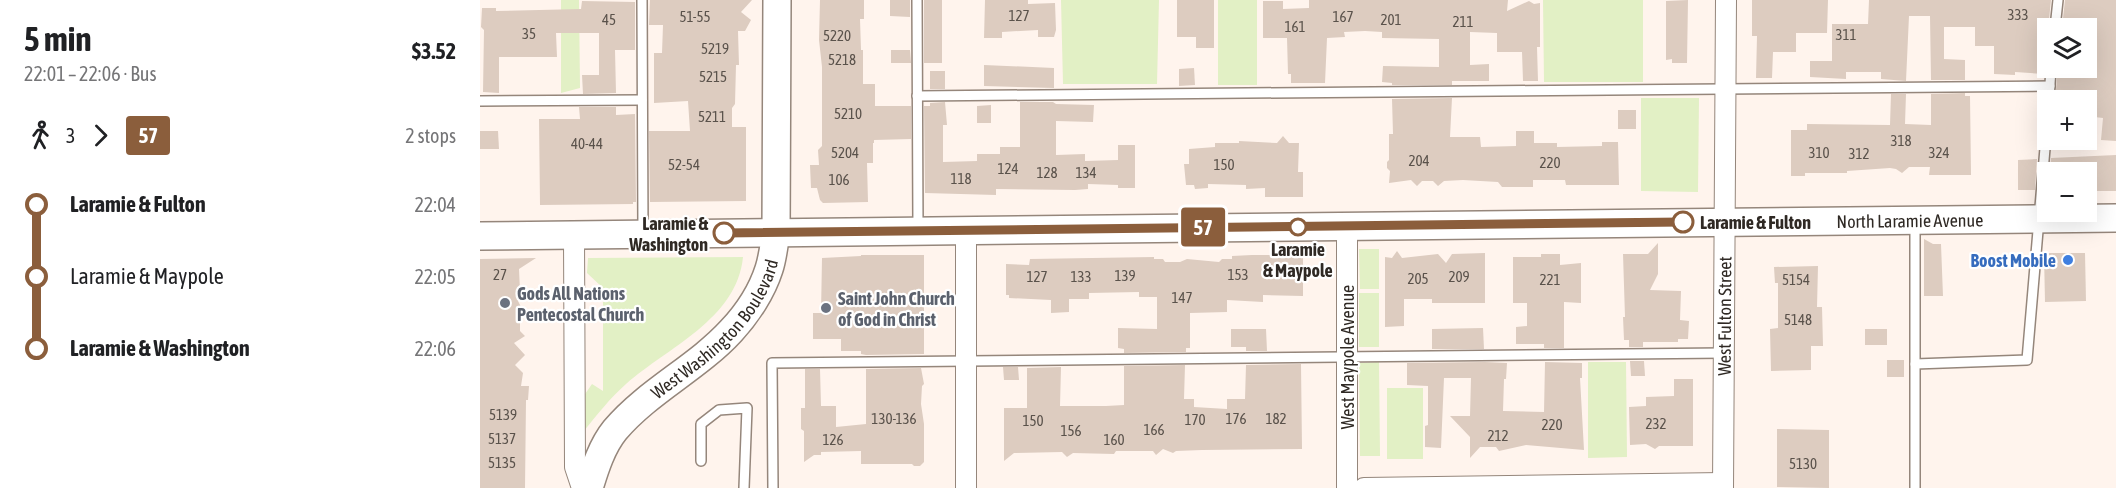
<!DOCTYPE html>
<meta charset="utf-8">
<style>
:root{--surface:#fff;--page:#f6f6f6;--text:#202124;--muted:#757577}
body{margin:0;font-family:"Asap Condensed",sans-serif;background:var(--page);color:var(--text);height:100vh;display:flex;flex-direction:column;font-size:22px;white-space:nowrap}
*{box-sizing:border-box;margin:0}
p{font-size:20px;color:var(--muted)}
.icon{flex:none;width:33px;height:33px;fill:none;stroke:currentColor;stroke-width:2;stroke-linecap:round;stroke-linejoin:round}
.map{position:relative;flex:1;overflow:hidden}
.side{display:flex;flex-direction:column;background:var(--surface);width:480px}
.side>*{flex:none}
.badge{padding:0 12px;border-radius:4px;font-size:21px;line-height:39px}
.tools{position:absolute;left:1557px;top:18px;display:grid;gap:12px}
.tools a{display:grid;place-items:center;width:60px;height:60px;border-radius:0px;background:var(--surface);box-shadow:0 6px 24px #0002;font-size:30px}
.map>.badge{position:absolute;translate:-50% -50%;box-shadow:0 0 0 3px #fff}
.legs{display:flex;align-items:center;gap:9px;height:66px;padding:0 24px;font-size:20px}
.legs p{margin-inline-start:auto}
.summary{display:flex;align-items:center;justify-content:space-between;height:102px;padding:0 24px}
h1{font-size:33px;font-weight:700;line-height:45px}
ul{padding:0 24px;list-style:none}
li{display:flex;align-items:center;gap:21px;height:72px;font-size:22px}
li i{display:grid;place-items:center;width:9px;height:100%;margin:0 8px;background:currentColor}
li i::after{content:'';width:15px;height:15px;margin:-8px;border:4px solid;border-radius:50%;background:var(--surface)}
li p{margin-inline-start:auto}
li:first-child i{background:linear-gradient(#0000 50%,currentColor 0)}
li:last-child i{background:linear-gradient(currentColor 50%,#0000 0)}
main{display:flex;flex:1;min-height:0}
.map>svg:first-child{display:block}
.green{fill:#e2f0c5}
.building{fill:#ddccc0}
.lines{fill:none;stroke-linecap:round;stroke-linejoin:round}
.lane-casing{stroke:#95867b;stroke-width:12}
.street-casing{stroke:#95867b;stroke-width:22}
.secondary-casing{stroke:#95867b;stroke-width:30}
.lane{stroke:#fff;stroke-width:9}
.street{stroke:#fff;stroke-width:20}
.secondary{stroke:#fff;stroke-width:27}
.line-1-casing{stroke:#fff;stroke-width:14}
.line-1{stroke:#8b5e3c;stroke-width:9}
.stop-1-dot{fill:#fff;stroke:#8b5e3c;stroke-width:3}
.shop-dot{fill:#3f7fe0;stroke:#fff;stroke-width:2}
.worship-dot{fill:#6b7280;stroke:#fff;stroke-width:2}
.labels{text-anchor:middle;dominant-baseline:central;stroke-width:4.5;stroke-linejoin:round;paint-order:stroke}
.number-label{font-size:15px;fill:#5a524b}
.street-label{font-size:18px;fill:#2f2924;stroke:#fff}
.stop-label{font-size:18px;font-weight:bold;fill:#2f2924;stroke:#fff;text-anchor:start}
.shop-label{font-size:18px;font-weight:bold;fill:#366cbe;stroke:#fff;text-anchor:end}
.worship-label{font-size:18px;font-weight:bold;fill:#5b616d;stroke:#fff;text-anchor:start}
</style>
<main>
<section class="side">
<div class="summary"><div><h1>5 min</h1><p>22:01 – 22:06 · Bus</p></div><b>$3.52</b></div>
<div class="legs"><svg class="icon" aria-label="walk" viewBox="0 0 24 24"><circle cx="13" cy="4" r="2"/><path d="M13 8l-2 6 4 7M11 14l-3 7M7 12l3-4h3l4 4"/></svg>3<svg class="icon" aria-label="forward" viewBox="0 0 24 24"><path d="M9 5l7 7-7 7"/></svg><b class="badge" style="background:#8b5e3c;color:#fff">57</b><p>2 stops</p></div>
<ul>
<li><i style="color:#8b5e3c"></i><b>Laramie &amp; Fulton</b><p>22:04</p></li>
<li><i style="color:#8b5e3c"></i><span>Laramie &amp; Maypole</span><p>22:05</p></li>
<li><i style="color:#8b5e3c"></i><b>Laramie &amp; Washington</b><p>22:06</p></li>
</ul>
</section>
<div class="map">
<svg width="1636" height="488" viewBox="0 0 1636 488">
<rect width="100%" height="100%" fill="#fff4ed"/>
<!-- green -->
<g class="green">
<path d="M81,0H99L100,88L81,93Z"/>
<path d="M581,0H679L677,84H583Z"/>
<rect x="738" y="0" width="39" height="85"/>
<path d="M1063,0H1163V82H1064Z"/>
<path d="M1161,98H1219L1218,192L1161,191Z"/>
<path d="M879,249H899V289H880Z"/>
<path d="M263,257C257,319 188,347 146,384C130,398 117,415 103,432V397L112,384L123,391V288L107,273L108,258Z"/>
<rect x="879" y="293" width="20" height="54"/>
<path d="M899,362L900,456H880L879,363Z"/>
<path d="M1108,362H1146L1147,457L1108,458Z"/>
<rect x="907" y="388" width="36" height="71"/>
</g>
<!-- building -->
<g class="building">
<path d="M170,0H272L261,12L271,20L265,31H258L259,65H256L255,104L252,108V127H266V201L170,202L169,131H210L208,101L174,103V53H182L183,25H169Z"/>
<path d="M340,0H384V19H380L381,50H383V84H395V106H431V139L394,140V143H393V163H387L388,202L343,203L340,200L337,188H331L330,165H339L338,150L342,146V67L339,40Z"/>
<path d="M410,0H430V17L410,16Z"/>
<rect x="444" y="0" width="18" height="63"/>
<path d="M505,0H548V4L575,3L576,30L574,37H558V30L522,32V38H504Z"/>
<path d="M697,0H734V48H716V37H697Z"/>
<path d="M829,0H1028L1027,11L1049,1L1054,4L1060,3V47H1057L1058,81H1043L1042,52H1017V33L990,32V65L1009,64V81H972V85H912V83L902,82L903,66L959,67V39L902,38V32L885,31L864,32L865,37L847,38L845,83H811V74H808L807,38H783V1H803V9L829,8Z"/>
<path d="M1208,0L1207,63H1192V59L1186,60V1Z"/>
<path d="M1272,0H1348L1347,33H1316V52H1293L1292,78H1276L1277,36H1272Z"/>
<path d="M1389,0H1571L1567,39H1566L1567,63L1564,74L1535,72V75L1514,74V46H1495V27H1464V59L1485,60V80H1451L1450,16H1429L1426,81L1401,79V72H1366V79L1330,77V61H1352V24H1388Z"/>
<path d="M1585,0H1636V141L1621,140L1623,118L1606,116V100H1593L1595,91L1576,90L1578,68H1606V28H1582Z"/>
<path d="M102,1L155,2V50H135L136,93L103,94L102,75H119V33H76L77,57H19V93L3,92L4,30L1,27L2,8H16V11L101,9Z"/>
<path d="M411,50H430L431,63H411Z"/>
<path d="M504,65L574,68V88L504,86Z"/>
<path d="M714,68L715,85L699,86V69Z"/>
<rect x="450" y="71" width="15" height="18"/>
<path d="M1485,93V96H1490L1491,175H1449L1450,167H1429L1422,173L1416,169L1410,168L1367,171V173H1325V176H1311V130H1327V124L1410,125L1411,94H1426L1425,124L1451,125V94Z"/>
<path d="M972,98L970,137H1000L1001,147L1036,146V131H1054V143H1077V147L1122,146V142H1138L1139,185H1086L1085,180H1053V187H1022L1018,182L983,180L964,181L958,186L953,181H942L937,186L931,180L909,183L910,171L907,168V162L909,160V134H913L912,99Z"/>
<path d="M465,102L467,125H463V162L497,161V154H520V147H540V102H573L576,104L614,105L613,122L576,121V155L605,154V161L638,160V145H655V188H638V185L608,184V189L595,190L516,189V195L445,193L444,106H450V103Z"/>
<path d="M511,105V123H497V106Z"/>
<path d="M99,107H136V115L155,114L156,202H153V204L60,205L59,119H100Z"/>
<rect x="1138" y="110" width="18" height="19"/>
<path d="M0,131H18L19,149H0Z"/>
<path d="M803,136L809,143H819L818,172H823V197H785V188L766,189V185L728,184V188L715,189L714,185H706L704,164H709V149L735,147V143H759V141L797,143Z"/>
<path d="M1636,155V191H1606V172H1570L1571,158Z"/>
<path d="M1557,159L1555,190H1538V160Z"/>
<path d="M1444,239L1453,244H1461L1463,296H1444Z"/>
<path d="M1178,243V274L1170,290L1201,291L1200,320L1209,321L1208,339H1198V342H1163V347H1149V340H1144L1143,317H1145L1143,254H1168Z"/>
<path d="M917,251L922,258L958,254L966,263L972,254L1005,253V303H952V299H924V326L905,327V257L912,258Z"/>
<path d="M1564,253H1605L1606,301L1565,302Z"/>
<path d="M1061,254H1080V265L1101,263V303L1084,302V348H1064V344H1036V327L1047,326V303H1033V257H1061Z"/>
<path d="M381,255H444V354L386,355L381,354V351H361V339H333V313H341L342,258L381,256Z"/>
<path d="M772,255H823V296L783,295V302L747,300V312L710,313V348H706V352L644,353V349L638,348V328L677,329V297H659V292L609,293V299H589V312L571,313V300L529,298V295H526V264L549,265L550,259L674,257V259H683L685,262H700L707,259L739,262L742,259H752V256Z"/>
<path d="M56,258L39,269L40,291L44,295L38,301L42,309L40,315V331L45,336L34,343L45,355L35,365L43,373L41,386H49L48,400H46L45,488H0V259Z"/>
<path d="M1338,266L1337,307H1342L1343,346H1331V370L1291,371L1290,329L1298,328V283H1295L1294,267Z"/>
<path d="M1003,328L1004,349H952V329Z"/>
<path d="M751,329H786L787,351H766V347H751Z"/>
<rect x="1385" y="329" width="22" height="16"/>
<rect x="1407" y="360" width="17" height="17"/>
<path d="M1150,361H1164L1165,376H1151Z"/>
<path d="M1005,362L1027,363L1026,379H1024L1023,411L1064,412L1065,362L1102,363V378H1100L1104,450L1046,445L1019,451L1016,447H1000L990,458V437L970,416H990L991,378H964L961,448L945,447V426L948,425V386L927,385V363Z"/>
<path d="M821,364L822,449L722,450L696,451L693,453L683,449L676,455L673,451H636L634,454L593,453L587,457L582,452L534,453L524,461V408H547V368L581,367L580,406H626L644,405V366L705,365L704,399H714V407L747,409V399H765L766,365Z"/>
<path d="M523,367H538L539,380H524Z"/>
<path d="M441,368L444,384L442,386L441,404L444,424V462L440,466H434L432,464H381V451L341,452V455H334L324,462V431L321,429V408H325V369H340L341,406H356V427L386,424V369Z"/>
<path d="M1194,379H1213V446H1179L1175,449L1166,444L1150,445L1149,407L1166,406V397L1194,396Z"/>
<path d="M1297,429L1349,430V488L1297,487Z"/>
</g>
<g class="lines">
<!-- lane casing -->
<g class="lane-casing">
<g id="lane">
<path d="M162,0L163,232"/>
<path d="M437,0L438,229"/>
<path d="M1575,28L1578,0"/>
<path d="M437,96L1570,86"/>
<path d="M1569,100L1571,68"/>
<path d="M0,101L162,100"/>
<path d="M1435,364L1547,360L1568,113"/>
<path d="M221,461V424L239,410L267,408L264,488"/>
<path d="M293,488L292,363L1244,353"/>
<path d="M1435,488V223"/>
</g>
</g>
<!-- street casing -->
<g class="street-casing">
<g id="street">
<path d="M94,235L95,467L102,488"/>
<path d="M486,488V230"/>
<path d="M867,488V226"/>
<path d="M884,488L1243,483"/>
<path id="s1" d="M1243,488L1246,0"/>
</g>
</g>
<!-- secondary casing -->
<g class="secondary-casing">
<g id="secondary">
<path id="s2" d="M0,236L1636,218"/>
<path id="s3" d="M109,488C115,468 122,446 135,430C168,391 217,368 251,331C267,314 282,291 289,269C293,257 294,244 296,232L297,0"/>
</g>
</g>
<!-- lane -->
<use href="#lane" class="lane"/>
<!-- street -->
<use href="#street" class="street"/>
<!-- secondary -->
<use href="#secondary" class="secondary"/>
</g>
<g class="lines">
<!-- line-1 casing -->
<g class="line-1-casing">
<path id="line-1" d="M244,233L1203,222"/>
</g>
<!-- line-1 -->
<use href="#line-1" class="line-1"/>
</g>
<!-- markers -->
<g class="stop-1-dot">
<circle cx="1203" cy="222" r="10"/>
<circle cx="818" cy="227" r="8"/>
<circle cx="244" cy="233" r="10"/>
</g>
<circle class="shop-dot" cx="1588" cy="260" r="6"/>
<g class="worship-dot">
<circle cx="25" cy="303" r="6"/>
<circle cx="346" cy="308" r="6"/>
</g>
<g class="labels">
<!-- number labels -->
<g class="number-label">
<text x="1538" y="14">333</text>
<text x="539" y="15">127</text>
<text x="215" y="16">51-55</text>
<text x="863" y="16">167</text>
<text x="129" y="19">45</text>
<text x="911" y="19">201</text>
<text x="983" y="21">211</text>
<text x="815" y="26">161</text>
<text x="49" y="33">35</text>
<text x="1366" y="34">311</text>
<text x="357" y="35">5220</text>
<text x="235" y="48">5219</text>
<text x="362" y="59">5218</text>
<text x="233" y="76">5215</text>
<text x="368" y="113">5210</text>
<text x="232" y="116">5211</text>
<text x="1421" y="140">318</text>
<text x="107" y="143">40-44</text>
<text x="365" y="152">5204</text>
<text x="1339" y="152">310</text>
<text x="1459" y="152">324</text>
<text x="1379" y="153">312</text>
<text x="939" y="160">204</text>
<text x="1070" y="162">220</text>
<text x="204" y="164">52-54</text>
<text x="744" y="164">150</text>
<text x="528" y="168">124</text>
<text x="567" y="172">128</text>
<text x="606" y="172">134</text>
<text x="481" y="178">118</text>
<text x="359" y="179">106</text>
<text x="20" y="274">27</text>
<text x="758" y="274">153</text>
<text x="645" y="275">139</text>
<text x="557" y="276">127</text>
<text x="601" y="276">133</text>
<text x="979" y="276">209</text>
<text x="938" y="278">205</text>
<text x="1070" y="279">221</text>
<text x="1316" y="279">5154</text>
<text x="702" y="297">147</text>
<text x="1318" y="319">5148</text>
<text x="23" y="414">5139</text>
<text x="414" y="418">130-136</text>
<text x="756" y="418">176</text>
<text x="796" y="418">182</text>
<text x="715" y="419">170</text>
<text x="553" y="420">150</text>
<text x="1176" y="423">232</text>
<text x="1072" y="424">220</text>
<text x="674" y="429">166</text>
<text x="591" y="430">156</text>
<text x="1018" y="435">212</text>
<text x="22" y="438">5137</text>
<text x="353" y="439">126</text>
<text x="634" y="439">160</text>
<text x="22" y="462">5135</text>
<text x="1323" y="463">5130</text>
</g>
<!-- street labels -->
<g class="street-label">
<text stroke="none"><textPath href="#s2" startOffset="1430">North Laramie Avenue</textPath></text>
<text stroke="none"><textPath href="#s1" startOffset="172">West Fulton Street</textPath></text>
<text stroke="none"><textPath href="#s3" startOffset="208">West Washington Boulevard</textPath></text>
<text transform="translate(867 357) rotate(-90)">West Maypole Avenue</text>
</g>
<!-- stop labels -->
<g class="stop-label">
<text x="1220" y="222">Laramie &amp; Fulton</text>
<text x="228" y="223" text-anchor="end">Laramie &amp;<tspan x="228" dy="21">Washington</tspan></text>
<text x="818" y="249" text-anchor="middle">Laramie<tspan x="818" dy="21">&amp; Maypole</tspan></text>
</g>
<!-- shop labels -->
<g class="shop-label">
<text x="1576" y="260">Boost Mobile</text>
</g>
<!-- worship labels -->
<g class="worship-label">
<text x="37" y="293">Gods All Nations<tspan x="37" dy="21">Pentecostal Church</tspan></text>
<text x="358" y="298">Saint John Church<tspan x="358" dy="21">of God in Christ</tspan></text>
</g>
</g>
</svg>
<div class="tools">
<a><svg class="icon" aria-label="layers" viewBox="0 0 24 24"><path d="M12 4l9 5-9 5-9-5zM3 14l9 5 9-5"/></svg></a>
<a>+</a>
<a>−</a>
</div>
<b class="badge" style="left:723px;top:227px;background:#8b5e3c;color:#fff">57</b>
</div>
</main>
